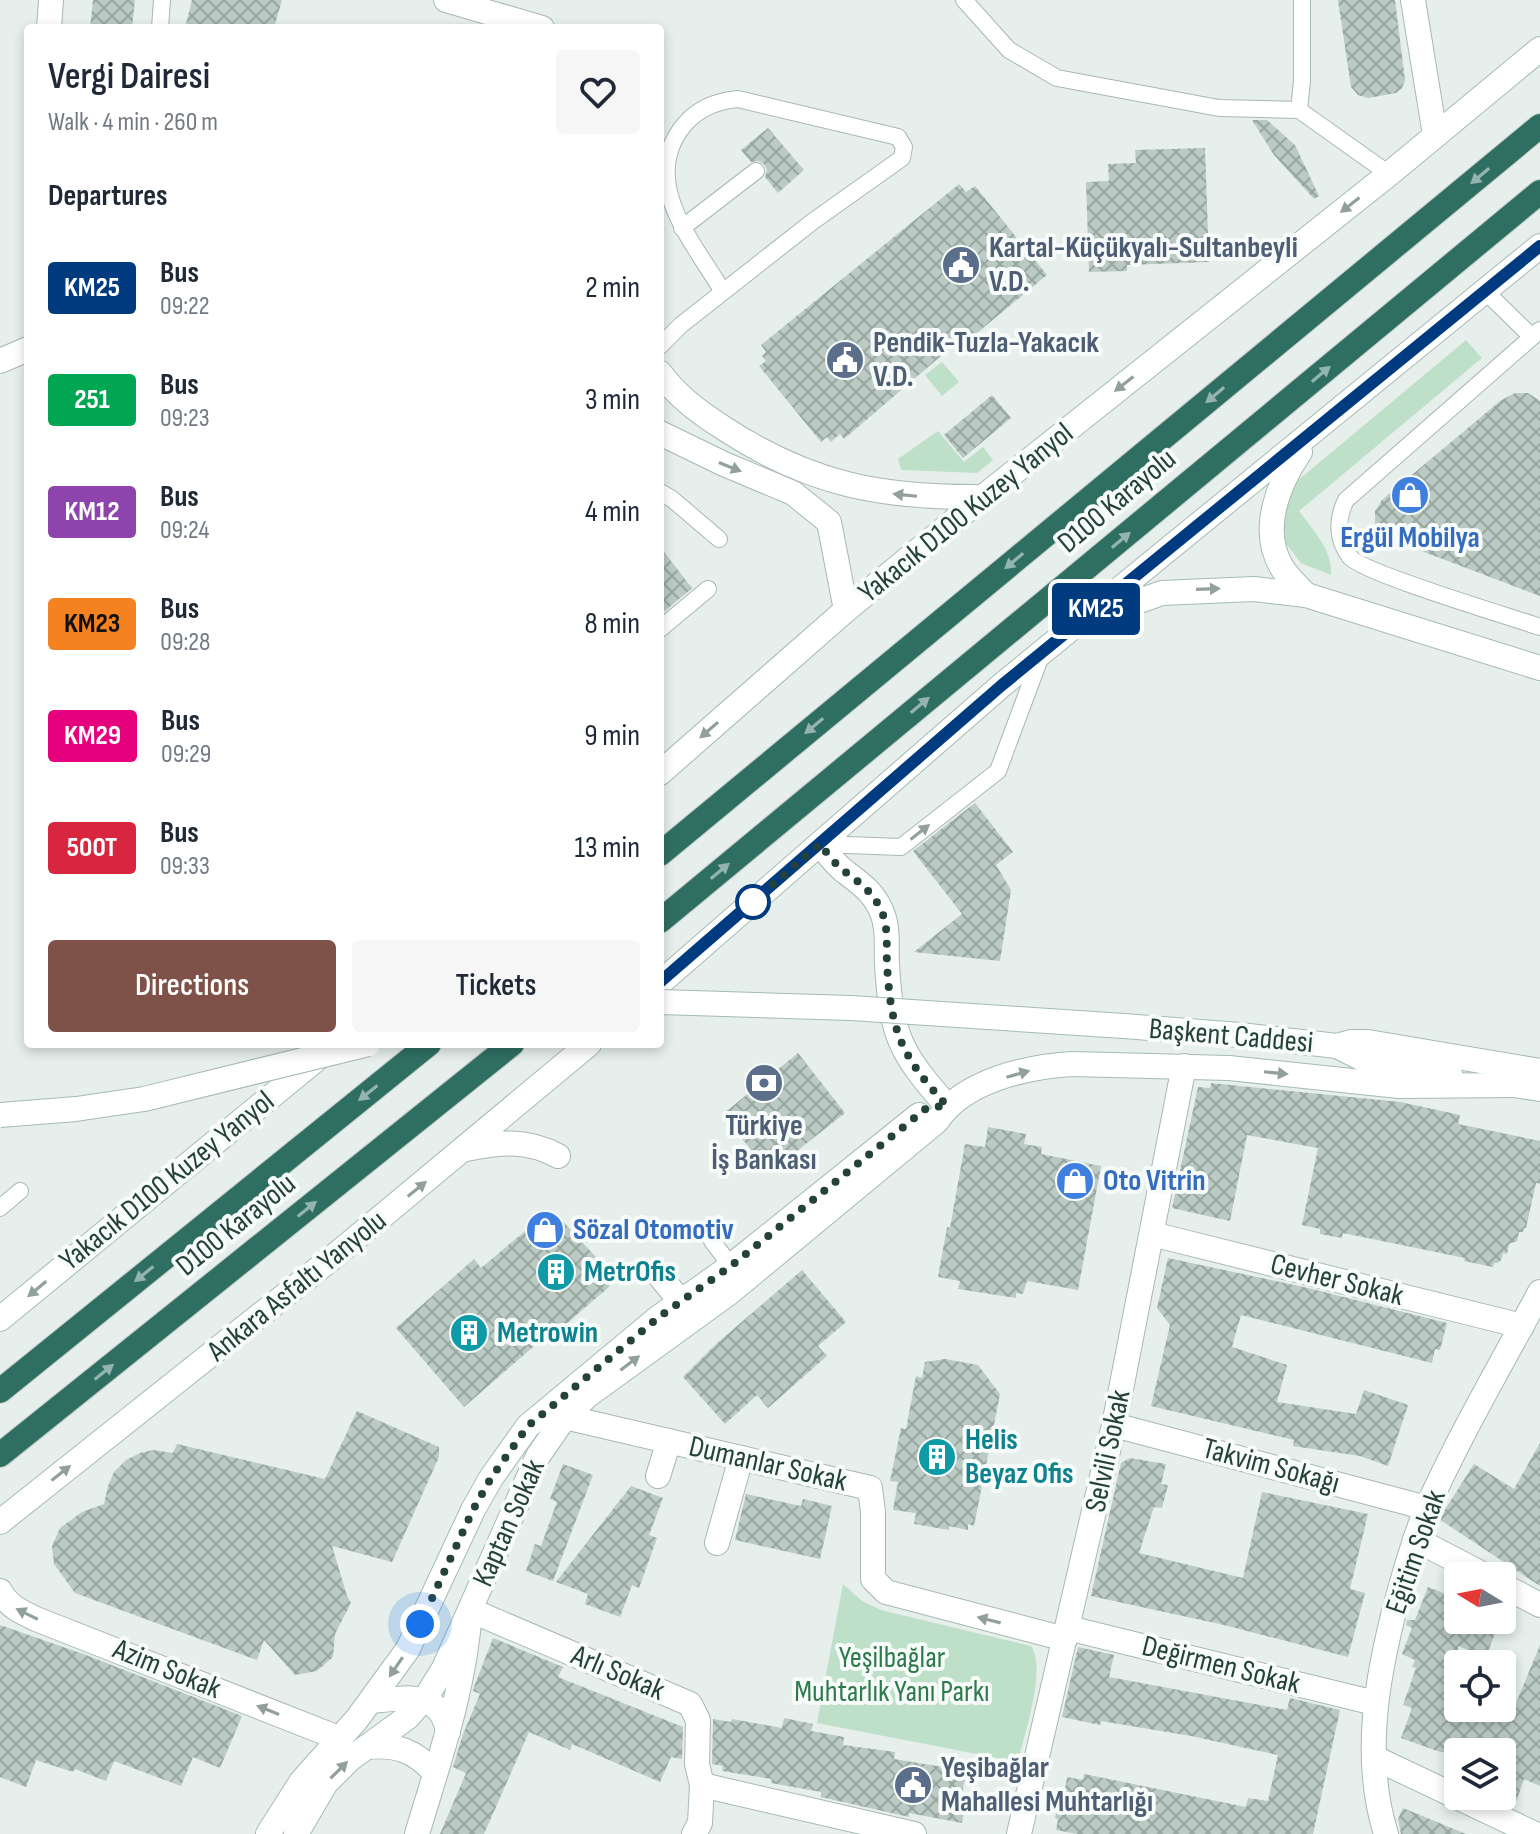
<!DOCTYPE html>
<meta charset="utf-8">
<style>
:root{--surface:#fff;--page:#f6f6f7;--text:#1f2937;--muted:#747a83;--accent:#7f5249}
body{margin:0;font-family:"Sofia Sans Condensed",sans-serif;background:var(--page);color:var(--text);height:100vh;display:flex;flex-direction:column;font-size:30px;white-space:nowrap}
*{box-sizing:border-box;margin:0}
p{font-size:26px;color:var(--muted)}
.icon{flex:none;width:44px;height:44px;fill:none;stroke:currentColor;stroke-width:2;stroke-linecap:round;stroke-linejoin:round}
.map{position:relative;flex:1;overflow:hidden}
.details{position:absolute;left:24px;top:24px;width:640px;height:1024px;display:flex;flex-direction:column;background:var(--surface);border-radius:8px;box-shadow:0 4px 12px #0003}
.details>*{flex:none}
.badge{padding:0 16px;border-radius:6px;font-size:28px;line-height:52px}
.needle{width:52px;rotate:280deg}
.tools{position:absolute;left:1444px;top:1562px;display:grid;gap:16px}
.tools a{display:grid;place-items:center;width:72px;height:72px;border-radius:8px;background:var(--surface);box-shadow:0 4px 12px #0003;font-size:40px}
.you{position:absolute;width:40px;height:40px;margin:-20px;border:6px solid #fff;border-radius:50%;background:#1a73e8;box-shadow:0 0 0 12px #1a73e833}
.map>.badge{position:absolute;translate:-50% -50%;box-shadow:0 0 0 4px #fff}
h2{padding:0 24px;font-size:30px;line-height:72px}
.round{display:grid;place-items:center;flex:none;width:84px;height:84px;border-radius:8px;background:var(--page)}
.head{display:flex;align-items:center;justify-content:space-between;height:136px;padding:0 24px}
h1{font-size:38px;font-weight:600;line-height:60px}
.button{display:flex;gap:16px;margin-top:auto;padding:16px 24px}
.button a{flex:1;height:92px;border-radius:8px;background:var(--accent);color:#fff;font-size:32px;font-weight:600;line-height:92px;text-align:center}
.button a+a{background:var(--page);color:var(--text)}
ul{padding:0;list-style:none}
li{display:flex;align-items:center;gap:24px;height:112px;padding:0 24px}
li div{flex:1}
li b{display:block;font-size:30px}
li em{font-style:normal}
li .badge{min-width:88px;font-weight:700;text-align:center}
.map>svg:first-child{display:block}
.green{fill:#bfe0c8}
.building{fill:url(#building-cross-hatch)}
.lines{fill:none;stroke-linecap:round;stroke-linejoin:round}
.lane-casing{stroke:#a8b8b2;stroke-width:18}
.street-casing{stroke:#a8b8b2;stroke-width:26}
.secondary-casing{stroke:#a4bbb3;stroke-width:26}
.highway-casing{stroke:#c2cac8;stroke-width:26}
.lane{stroke:#fff;stroke-width:16}
.street{stroke:#fff;stroke-width:24}
.secondary{stroke:#fff;stroke-width:24}
.highway{stroke:#2f6f62;stroke-width:24}
.secondary-bridge-casing{stroke:#a4bbb3;stroke-width:26;stroke-linecap:butt}
.secondary-bridge{stroke:#fff;stroke-width:24}
.oneway{fill:#93b5ae}
.oneway2{fill:#92a09c}
.line-casing{stroke:#fff;stroke-width:18}
.line{stroke:#003b80;stroke-width:12}
.walk{stroke:#24423a;stroke-width:8;stroke-dasharray:0 14.4}
.stop-dot{fill:#fff;stroke:#003b80;stroke-width:4}
.labels{text-anchor:middle;dominant-baseline:central;stroke-width:8;stroke-linejoin:round;paint-order:stroke}
.service-label{font-size:30px;font-weight:bold;fill:#4e5e75;stroke:#f7fbf9;text-anchor:start}
.street-label{font-size:30px;fill:#24423a;stroke:#f7fbf9}
.shop-label{font-size:30px;font-weight:bold;fill:#366cbe;stroke:#f7fbf9;text-anchor:start}
.culture-label{font-size:30px;font-weight:bold;fill:#0d838f;stroke:#f7fbf9;text-anchor:start}
.park-label{font-size:30px;fill:#2d7a4b;stroke:#f7fbf9}
</style>
<div class="map">
<svg width="1540" height="1834" viewBox="0 0 1540 1834">
<defs>
<pattern id="building-cross-hatch" width="8" height="8" patternUnits="userSpaceOnUse" patternTransform="scale(2)"><rect width="8" height="8" fill="#bbcac4"/><path d="M0 0l8 8M0 8l8-8" fill="none" stroke="#98a6a0"/></pattern>
</defs>
<rect width="100%" height="100%" fill="#e6efeb"/>
<!-- green -->
<g class="green">
<path d="M1466,340L1482,358L1299,511C1312,529 1333,550 1331,575L1301,563L1284,541L1282,529L1290,487Z"/>
<path d="M942,362L959,382L942,396L925,375Z"/>
<path d="M938,431L964,462L983,447L993,460L977,473L901,470L898,459Z"/>
<path d="M843,1584L862,1601L881,1610L1031,1646C1047,1669 1024,1735 1018,1762L817,1723Z"/>
</g>
<!-- building -->
<g class="building">
<path d="M93,0H135L132,28H90Z"/>
<path d="M192,0H282L274,28H185Z"/>
<path d="M1338,0H1395L1405,80L1402,88L1396,93L1368,98L1358,95L1351,87Z"/>
<path d="M1252,120H1267L1295,145L1319,196L1314,199L1274,155Z"/>
<path d="M768,128L804,170L778,193L765,177L767,170L764,164L759,161L751,162L741,150Z"/>
<path d="M1205,148L1209,262L1127,265V271L1089,272L1086,182L1109,181L1108,164L1136,163L1135,150Z"/>
<path d="M959,184L966,192L975,186L1047,275L960,347L955,344L844,439L840,434L831,442L827,437L821,442L759,366L766,361L762,356L766,352L761,345Z"/>
<path d="M1515,393H1528L1540,401V596L1377,534L1375,525V511L1382,500L1500,401Z"/>
<path d="M992,395L1011,418L963,458L944,435Z"/>
<path d="M660,547L692,588L660,615Z"/>
<path d="M975,803L1013,852L996,865L1011,890L1000,961L914,952L962,914L913,851Z"/>
<path d="M798,1053L845,1113L769,1173L723,1114Z"/>
<path d="M1211,1083L1400,1102L1460,1115L1458,1124L1540,1141V1184L1536,1183L1526,1228H1524L1523,1232H1519L1517,1241L1509,1244L1507,1254L1503,1253L1501,1260L1498,1263H1494L1493,1267L1464,1261L1465,1258L1343,1233L1342,1238L1320,1234V1229L1302,1225L1318,1148L1247,1135L1230,1221L1172,1208L1198,1087L1210,1088Z"/>
<path d="M988,1127L1026,1134L1024,1144L1042,1147L1041,1154L1101,1166L1078,1290L1027,1281L1023,1294L1016,1293V1298L958,1289L960,1281L938,1277L947,1227L950,1228L965,1144L985,1147Z"/>
<path d="M557,1215L607,1269L610,1280L609,1287L565,1325L555,1328L464,1407L396,1328L474,1259L481,1268L543,1216Z"/>
<path d="M1168,1258L1308,1288L1447,1323L1440,1350L1435,1349L1432,1363L1241,1315L1232,1347L1287,1365L1277,1402L1356,1414L1364,1390L1408,1405L1388,1466L1360,1456L1293,1446L1294,1440L1151,1406L1170,1325L1157,1308Z"/>
<path d="M802,1270L846,1322L818,1346L827,1356L768,1408L757,1395L725,1424L683,1377L715,1345Z"/>
<path d="M945,1359L978,1365L1000,1394L974,1526L968,1524V1530L949,1526V1530L914,1524L916,1513L893,1510L898,1482L890,1481L901,1428L906,1429L916,1376L922,1378L925,1362Z"/>
<path d="M357,1411L439,1447V1457L392,1562L332,1546L347,1596L351,1603L335,1634L333,1657L317,1671L295,1675L264,1640L257,1660L75,1593L54,1564L52,1546L60,1528L82,1512L104,1504L108,1486L114,1472L126,1460L140,1453L153,1450L173,1453L177,1444L325,1479Z"/>
<path d="M1540,1443V1586L1439,1519L1474,1464L1514,1489Z"/>
<path d="M1130,1458L1166,1464L1161,1484L1168,1485L1162,1508L1154,1507L1139,1553L1243,1578L1262,1492L1368,1514L1350,1589L1365,1593L1348,1657L1224,1625L1091,1596L1121,1463Z"/>
<path d="M563,1464L593,1475L553,1581L526,1571L535,1544L541,1546L557,1502L550,1499Z"/>
<path d="M631,1486L663,1498L649,1535L657,1538L639,1588L632,1585L620,1617L585,1604L588,1594L556,1582Z"/>
<path d="M746,1494L801,1506L803,1499L832,1506L820,1559L735,1540Z"/>
<path d="M1428,1587L1458,1599V1620H1500L1486,1657L1458,1646V1708H1514L1540,1645V1786L1524,1779L1514,1808L1502,1802V1752H1440L1401,1738L1412,1708L1403,1705L1416,1668L1412,1667L1415,1660L1402,1654L1412,1628L1406,1625L1407,1620H1415Z"/>
<path d="M0,1625L86,1655L242,1716L220,1768L193,1757L181,1786L114,1761L106,1781L75,1769L73,1772L36,1760L26,1787L0,1777Z"/>
<path d="M493,1638L563,1667L558,1677L683,1727L682,1759L671,1757L660,1782L572,1744L570,1750L529,1732L484,1834H440L466,1773L453,1767L463,1734L480,1694L473,1691L474,1687Z"/>
<path d="M1078,1647L1114,1655L1109,1677L1287,1710L1290,1698L1340,1710L1313,1834H1077L1056,1830L1058,1819L1055,1818L1059,1795L1064,1796L1067,1777L1083,1780L1084,1774L1246,1807L1248,1798L1268,1801L1278,1755L1191,1736L1101,1721L1100,1725L1062,1717Z"/>
<path d="M784,1718L813,1724L811,1731L844,1737L843,1745L895,1752L894,1759L943,1767L944,1763L967,1767L961,1799L966,1800L962,1823L909,1813V1817L821,1797V1792L771,1783L772,1779L722,1771L723,1766L712,1764L713,1719L731,1722L732,1719L782,1728Z"/>
<path d="M1403,1808L1466,1834H1401L1398,1819Z"/>
</g>
<g class="lines">
<!-- lane casing -->
<g class="lane-casing">
<g id="lane">
<path d="M964,0L1009,50L1057,78L1219,108L1299,110L1389,174"/>
<path d="M160,28L162,0"/>
<path d="M1299,110L1302,80V0"/>
<path d="M682,228L756,171"/>
<path d="M1485,291L1532,337"/>
<path d="M1540,330L1346,500C1337,518 1336,539 1350,557C1363,573 1511,617 1540,627"/>
<path d="M660,346L681,325L812,222L902,158L904,147L898,137L738,99C717,101 698,108 684,125C638,181 694,243 723,292"/>
<path d="M660,492L672,499L719,539"/>
<path d="M660,629L708,589"/>
<path d="M820,844L901,847L998,771L1042,653"/>
<path d="M0,1208L20,1191"/>
<path d="M712,1241L731,1266"/>
</g>
</g>
<!-- street casing -->
<g class="street-casing">
<g id="street">
<path d="M446,0L542,28"/>
<path d="M1413,0L1435,135"/>
<path d="M49,28L51,0"/>
<path d="M0,361L28,349"/>
<path d="M660,373C678,397 700,413 725,429C811,485 882,498 983,497"/>
<path d="M660,433L724,464L793,493L829,522L846,610"/>
<path d="M466,1149C500,1142 527,1139 558,1156"/>
<path d="M1152,1234L1522,1326"/>
<path d="M659,1275L681,1302"/>
<path d="M565,1417L870,1488L873,1512V1579L886,1592L1065,1639"/>
<path d="M1114,1425L1427,1508"/>
<path d="M658,1476L669,1441"/>
<path d="M1415,1539L1486,1576"/>
<path d="M717,1543L741,1458"/>
<path d="M1502,1585L1540,1605"/>
<path d="M0,1591C8,1606 21,1612 36,1619L341,1739"/>
<path d="M1068,1628L1375,1703"/>
<path d="M1375,1758L1535,1834"/>
<path d="M417,1834C439,1760 465,1688 470,1610L690,1704L698,1720L697,1764L702,1785"/>
<path d="M694,1834L700,1823L702,1785L914,1834"/>
<path d="M1019,1834L1114,1425L1184,1066"/>
<path d="M1386,1834C1362,1757 1377,1676 1397,1600C1406,1569 1414,1538 1427,1508C1460,1434 1502,1363 1540,1292"/>
</g>
</g>
<!-- secondary casing -->
<g class="secondary-casing">
<g id="secondary">
<path d="M1300,452C1278,484 1260,529 1281,566C1287,577 1298,586 1306,595"/>
<path d="M1097,616L1162,593L1254,589L1306,595L1540,668"/>
<path d="M660,773L846,610L983,497L1389,174L1540,49"/>
<path d="M820,844C827,853 835,864 844,871C860,883 873,892 881,910C889,927 886,946 887,964C891,1035 900,1053 947,1106"/>
<path d="M660,983L1002,685L1540,246"/>
<path d="M1124,1026L1240,1035L1337,1046L1351,1042H1368L1540,1071"/>
<path d="M1337,1046L1365,1060L1450,1074"/>
<path d="M1502,1083L1540,1089"/>
<path d="M0,1319L324,1053"/>
<path d="M0,1522L332,1258L589,1044"/>
<path d="M371,1701C405,1698 441,1690 448,1732"/>
<path d="M367,1747C397,1744 415,1751 435,1773"/>
<path d="M268,1834L301,1782L357,1719L408,1649L473,1510L491,1478L528,1426L659,1317L731,1266L919,1115"/>
<path d="M296,1834L326,1783L350,1759L408,1717L428,1694L444,1668L538,1456L565,1417L587,1396L729,1293L937,1121C964,1080 1027,1067 1072,1064L1229,1068L1399,1086L1516,1085"/>
</g>
</g>
<!-- highway casing -->
<g class="highway-casing">
<g id="highway">
<path d="M660,854L1540,126"/>
<path d="M660,921L1540,192"/>
<path d="M0,1391L429,1044"/>
<path d="M0,1455L512,1044"/>
</g>
</g>
<!-- lane -->
<use href="#lane" class="lane"/>
<!-- street -->
<use href="#street" class="street"/>
<!-- secondary -->
<use href="#secondary" class="secondary"/>
<!-- highway -->
<use href="#highway" class="highway"/>
<!-- secondary-bridge casing -->
<g class="secondary-bridge-casing">
<g id="secondary-bridge">
<path d="M660,1002L851,1008L1124,1026"/>
<path d="M0,1115L76,1109L144,1099L368,1044"/>
</g>
</g>
<!-- secondary-bridge -->
<use href="#secondary-bridge" class="secondary-bridge"/>
</g>
<!-- one-way arrows -->
<defs><path id="oneway-solid" d="M-6-.8H1V-3.2L6.5 0L1 3.2V.8H-6Z" transform="scale(2)"/></defs>
<g class="oneway">
<use href="#oneway-solid" transform="translate(1480 176) rotate(140)"/>
<use href="#oneway-solid" transform="translate(1321 374) rotate(-40)"/>
<use href="#oneway-solid" transform="translate(1215 395) rotate(140)"/>
<use href="#oneway-solid" transform="translate(1121 540) rotate(-40)"/>
<use href="#oneway-solid" transform="translate(1014 561) rotate(140)"/>
<use href="#oneway-solid" transform="translate(920 705) rotate(-40)"/>
<use href="#oneway-solid" transform="translate(814 726) rotate(140)"/>
<use href="#oneway-solid" transform="translate(720 871) rotate(-40)"/>
<use href="#oneway-solid" transform="translate(368 1093) rotate(141)"/>
<use href="#oneway-solid" transform="translate(307 1209) rotate(-39)"/>
<use href="#oneway-solid" transform="translate(144 1274) rotate(141)"/>
<use href="#oneway-solid" transform="translate(104 1372) rotate(-39)"/>
</g>
<g class="oneway2">
<use href="#oneway-solid" transform="translate(1350 205) rotate(142)"/>
<use href="#oneway-solid" transform="translate(1124 384) rotate(142)"/>
<use href="#oneway-solid" transform="translate(730 467) rotate(22)"/>
<use href="#oneway-solid" transform="translate(905 495) rotate(-174)"/>
<use href="#oneway-solid" transform="translate(1208 589) rotate(-2)"/>
<use href="#oneway-solid" transform="translate(709 730) rotate(139)"/>
<use href="#oneway-solid" transform="translate(920 832) rotate(-38)"/>
<use href="#oneway-solid" transform="translate(1276 1073) rotate(6)"/>
<use href="#oneway-solid" transform="translate(1018 1074) rotate(-16)"/>
<use href="#oneway-solid" transform="translate(417 1189) rotate(-39)"/>
<use href="#oneway-solid" transform="translate(37 1289) rotate(140)"/>
<use href="#oneway-solid" transform="translate(630 1363) rotate(-37)"/>
<use href="#oneway-solid" transform="translate(61 1473) rotate(-38)"/>
<use href="#oneway-solid" transform="translate(27 1614) rotate(-154)"/>
<use href="#oneway-solid" transform="translate(989 1620) rotate(-166)"/>
<use href="#oneway-solid" transform="translate(396 1667) rotate(124)"/>
<use href="#oneway-solid" transform="translate(268 1710) rotate(-158)"/>
<use href="#oneway-solid" transform="translate(339 1770) rotate(-45)"/>
</g>
<g class="lines">
<!-- line casing -->
<g class="line-casing">
<path id="line" d="M660,982L1002,685L1540,246"/>
</g>
<!-- line -->
<use href="#line" class="line"/>
<!-- walk -->
<path class="walk" d="M420,1624L473,1510L491,1478L528,1426L659,1317L731,1266L928,1107L947,1106C901,1055 891,1033 887,964C886,946 889,927 881,910C873,892 860,883 844,871C835,864 827,853 820,844L751,903L753,902"/>
</g>
<!-- icons -->
<defs>
<g id="civic-disc" transform="scale(2)"><circle r="9.5" fill="#5c6f8a" stroke="#f7fbf9"/><path d="M-.6-6.5H3V-4.5H.6V-3L4-1V1h2V6H-6V1h2V-1L-.6-3ZM-1.2 2.5V6h2.4V2.5Z" fill="#fff"/></g>
<g id="shop-disc" transform="scale(2)"><circle r="9.5" fill="#3f7fe0" stroke="#f7fbf9"/><path d="M-5-2.5h2.3a2.7 3.5 0 0 1 5.4 0H5L5.5 6h-11ZM-1.5-2.5h3a1.5 2.3 0 0 0-3 0Z" fill="#fff"/></g>
<g id="bank-disc" transform="scale(2)"><circle r="9.5" fill="#5c6f8a" stroke="#f7fbf9"/><path d="M-6-4H6V4H-6ZM0-2.3a2.3 2.3 0 1 0 0 4.6a2.3 2.3 0 1 0 0-4.6Z" fill="#fff"/></g>
<g id="building-disc" transform="scale(2)"><circle r="9.5" fill="#0f9aa8" stroke="#f7fbf9"/><path d="M-4-6H4V6H1V3H-1V6H-4ZM-2.5-4.3h1.7v1.8h-1.7ZM.8-4.3h1.7v1.8H.8ZM-2.5-1h1.7V.8h-1.7ZM.8-1h1.7V.8H.8Z" fill="#fff"/></g>
</defs>
<g fill-rule="evenodd">
<use href="#civic-disc" x="961" y="265"/>
<use href="#civic-disc" x="845" y="360"/>
<use href="#shop-disc" x="1410" y="495"/>
<use href="#bank-disc" x="764" y="1083"/>
<use href="#shop-disc" x="1075" y="1181"/>
<use href="#shop-disc" x="545" y="1230"/>
<use href="#building-disc" x="556" y="1272"/>
<use href="#building-disc" x="469" y="1333"/>
<use href="#building-disc" x="937" y="1457"/>
<use href="#civic-disc" x="913" y="1785"/>
</g>
<!-- markers -->
<circle class="stop-dot" cx="753" cy="902" r="16"/>
<g class="labels">
<!-- service labels -->
<g class="service-label">
<text x="989" y="248">Kartal-Küçükyalı-Sultanbeyli<tspan x="989" dy="34">V.D.</tspan></text>
<text x="873" y="343">Pendik-Tuzla-Yakacık<tspan x="873" dy="34">V.D.</tspan></text>
<text x="764" y="1126" text-anchor="middle">Türkiye<tspan x="764" dy="34">İş Bankası</tspan></text>
<text x="941" y="1768">Yeşibağlar<tspan x="941" dy="34">Mahallesi Muhtarlığı</tspan></text>
</g>
<!-- street labels -->
<g class="street-label">
<text transform="translate(1117 501) rotate(-40)">D100 Karayolu</text>
<text transform="translate(966 513) rotate(-39)">Yakacık D100 Kuzey Yanyol</text>
<text transform="translate(1231 1036) rotate(5)">Başkent Caddesi</text>
<text transform="translate(167 1181) rotate(-39)">Yakacık D100 Kuzey Yanyol</text>
<text transform="translate(236 1225) rotate(-39)">D100 Karayolu</text>
<text transform="translate(1337 1280) rotate(14)">Cevher Sokak</text>
<text transform="translate(297 1286) rotate(-39)">Ankara Asfaltı Yanyolu</text>
<text transform="translate(1108 1451) rotate(-78)">Selvili Sokak</text>
<text transform="translate(768 1464) rotate(13)">Dumanlar Sokak</text>
<text transform="translate(1271 1466) rotate(15)">Takvim Sokağı</text>
<text transform="translate(509 1523) rotate(-66)">Kaptan Sokak</text>
<text transform="translate(1416 1552) rotate(-71)">Eğitim Sokak</text>
<text transform="translate(1221 1665) rotate(14)">Değirmen Sokak</text>
<text transform="translate(167 1669) rotate(22)">Azim Sokak</text>
<text transform="translate(618 1673) rotate(23)">Arlı Sokak</text>
</g>
<!-- shop labels -->
<g class="shop-label">
<text x="1410" y="538" text-anchor="middle">Ergül Mobilya</text>
<text x="1103" y="1181">Oto Vitrin</text>
<text x="573" y="1230">Sözal Otomotiv</text>
</g>
<!-- culture labels -->
<g class="culture-label">
<text x="584" y="1272">MetrOfis</text>
<text x="497" y="1333">Metrowin</text>
<text x="965" y="1440">Helis<tspan x="965" dy="34">Beyaz Ofis</tspan></text>
</g>
<!-- park labels -->
<g class="park-label">
<text x="892" y="1658">Yeşilbağlar<tspan x="892" dy="34">Muhtarlık Yanı Parkı</tspan></text>
</g>
</g>
</svg>
<div class="tools">
<a><svg class="needle" viewBox="-14 -14 28 28"><path d="M0-13l5 13h-10z" fill="#e53935"/><path d="M0 13l5-13h-10z" fill="#747a83"/></svg></a>
<a><svg class="icon" aria-label="locate" viewBox="0 0 24 24"><circle cx="12" cy="12" r="6"/><path d="M12 2v4M12 18v4M2 12h4M18 12h4"/></svg></a>
<a><svg class="icon" aria-label="layers" viewBox="0 0 24 24"><path d="M12 4l9 5-9 5-9-5zM3 14l9 5 9-5"/></svg></a>
</div>
<div class="you" style="left:420px;top:1624px"></div>
<b class="badge" style="left:1096px;top:609px;background:#003b80;color:#fff">KM25</b>
<section class="details">
<div class="head"><div><h1>Vergi Dairesi</h1><p>Walk · 4 min · 260 m</p></div><a class="round"><svg class="icon" aria-label="heart" viewBox="0 0 24 24"><path d="M12 20l-8-8c-3-5 5-10 8-4 3-6 11-1 8 4z"/></svg></a></div>
<h2>Departures</h2>
<ul>
<li><span class="badge" style="background:#003b80;color:#fff">KM25</span><div><b>Bus</b><p>09:22</p></div><em>2 min</em></li>
<li><span class="badge" style="background:#00a651;color:#fff">251</span><div><b>Bus</b><p>09:23</p></div><em>3 min</em></li>
<li><span class="badge" style="background:#8e44ad;color:#fff">KM12</span><div><b>Bus</b><p>09:24</p></div><em>4 min</em></li>
<li><span class="badge" style="background:#f58220;color:#111">KM23</span><div><b>Bus</b><p>09:28</p></div><em>8 min</em></li>
<li><span class="badge" style="background:#e6007e;color:#fff">KM29</span><div><b>Bus</b><p>09:29</p></div><em>9 min</em></li>
<li><span class="badge" style="background:#d7263d;color:#fff">500T</span><div><b>Bus</b><p>09:33</p></div><em>13 min</em></li>
</ul>
<div class="button"><a>Directions</a><a>Tickets</a></div>
</section>
</div>
